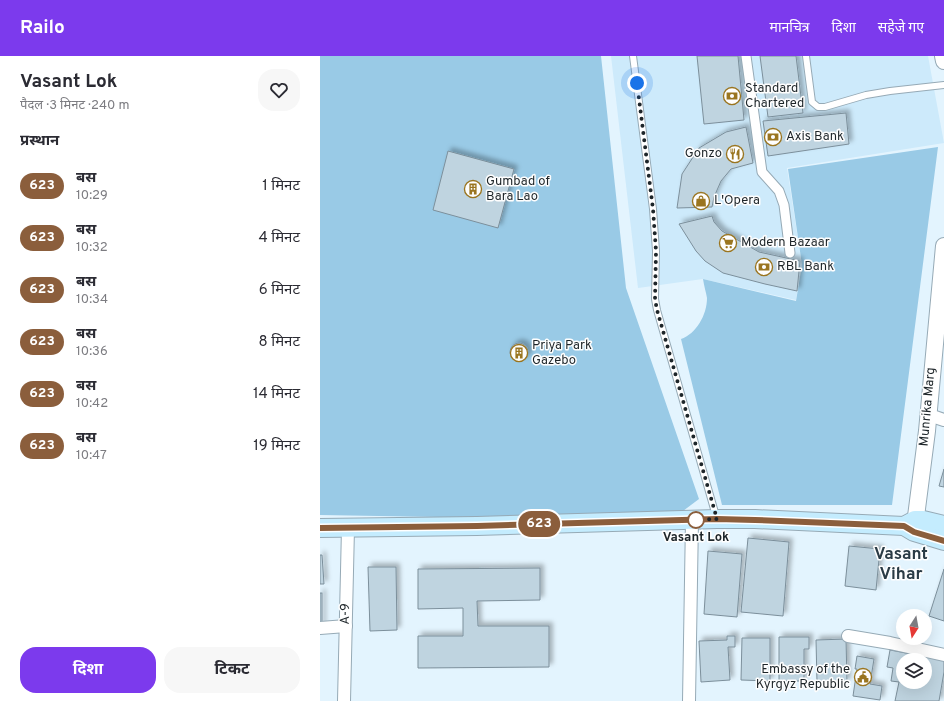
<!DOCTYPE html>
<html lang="hi">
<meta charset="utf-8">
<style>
:root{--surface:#fff;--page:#f7f7f7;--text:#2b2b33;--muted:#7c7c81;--accent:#7c3aed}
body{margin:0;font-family:Overpass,"Noto Sans Devanagari",sans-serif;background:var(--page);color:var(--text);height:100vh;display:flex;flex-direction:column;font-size:15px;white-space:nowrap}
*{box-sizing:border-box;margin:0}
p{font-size:13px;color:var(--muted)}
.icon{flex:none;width:22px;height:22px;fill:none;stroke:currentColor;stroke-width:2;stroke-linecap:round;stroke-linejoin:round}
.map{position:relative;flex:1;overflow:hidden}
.details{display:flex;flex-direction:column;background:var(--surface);width:320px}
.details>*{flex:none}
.badge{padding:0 8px;border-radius:13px;font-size:14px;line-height:26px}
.needle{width:26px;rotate:191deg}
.controls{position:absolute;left:576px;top:553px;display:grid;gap:8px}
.controls a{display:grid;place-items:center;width:36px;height:36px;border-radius:50%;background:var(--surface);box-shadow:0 4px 16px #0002;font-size:20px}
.you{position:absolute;width:20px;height:20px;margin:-10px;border:3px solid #fff;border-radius:50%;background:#1a73e8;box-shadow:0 0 0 6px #1a73e833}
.map>.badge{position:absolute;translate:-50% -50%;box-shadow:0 0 0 2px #fff}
h2{padding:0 20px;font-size:15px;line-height:36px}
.round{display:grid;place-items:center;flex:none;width:42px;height:42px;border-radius:16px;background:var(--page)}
.head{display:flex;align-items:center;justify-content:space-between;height:68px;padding:0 20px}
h1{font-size:19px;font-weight:700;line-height:30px}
.action{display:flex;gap:8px;margin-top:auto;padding:8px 20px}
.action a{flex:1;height:46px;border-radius:16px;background:var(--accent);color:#fff;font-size:16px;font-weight:700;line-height:46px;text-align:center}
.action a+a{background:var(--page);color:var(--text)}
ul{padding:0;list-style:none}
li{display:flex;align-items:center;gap:12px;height:52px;padding:0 20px}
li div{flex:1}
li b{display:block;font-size:15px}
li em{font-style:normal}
li .badge{min-width:44px;font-weight:700;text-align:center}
header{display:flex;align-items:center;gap:24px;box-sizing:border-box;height:56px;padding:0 20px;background:var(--accent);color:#fff}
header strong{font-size:19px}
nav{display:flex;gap:22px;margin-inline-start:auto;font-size:14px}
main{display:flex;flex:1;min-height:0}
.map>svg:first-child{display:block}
.built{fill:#cdeafb}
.green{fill:#99cae6}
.building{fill:#bfd4e0;stroke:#7c8f9b;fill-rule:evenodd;filter:url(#shadow)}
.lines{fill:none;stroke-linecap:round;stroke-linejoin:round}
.service-casing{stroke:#96aab6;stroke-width:8}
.pedestrian-casing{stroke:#96aab6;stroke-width:11}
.minor-casing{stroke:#96aab6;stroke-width:14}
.tertiary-casing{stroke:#96aab6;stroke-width:18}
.secondary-casing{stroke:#96aab6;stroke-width:20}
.service{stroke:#fff;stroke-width:6}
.pedestrian{stroke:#fff;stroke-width:9}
.minor{stroke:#fff;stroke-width:12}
.tertiary{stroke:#fff;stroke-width:16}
.secondary{stroke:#c4ecfe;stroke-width:18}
.line-casing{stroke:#fff;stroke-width:9}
.line{stroke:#8b5e3c;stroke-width:6}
.walk{stroke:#1d2529;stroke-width:4;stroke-dasharray:0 7.2}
.stop-dot{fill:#fff;stroke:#8b5e3c;stroke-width:2}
.labels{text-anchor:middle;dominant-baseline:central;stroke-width:3;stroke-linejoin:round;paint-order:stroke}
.poi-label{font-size:13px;fill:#1d2529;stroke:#fefefe;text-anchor:start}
.street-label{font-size:13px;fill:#1d2529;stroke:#fefefe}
.stop-label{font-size:13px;font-weight:bold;fill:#1d2529;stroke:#fefefe}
.district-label{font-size:17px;font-weight:bold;fill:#2a3b45;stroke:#fefefe}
</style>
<header>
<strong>Railo</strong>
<nav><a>मानचित्र</a><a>दिशा</a><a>सहेजे गए</a></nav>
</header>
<main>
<section class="details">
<div class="head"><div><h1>Vasant Lok</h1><p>पैदल · 3 मिनट · 240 m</p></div><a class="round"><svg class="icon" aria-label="heart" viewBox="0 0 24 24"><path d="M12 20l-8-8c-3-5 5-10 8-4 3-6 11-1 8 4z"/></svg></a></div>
<h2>प्रस्थान</h2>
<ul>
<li><span class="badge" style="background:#8b5e3c;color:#fff">623</span><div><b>बस</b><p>10:29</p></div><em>1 मिनट</em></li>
<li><span class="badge" style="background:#8b5e3c;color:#fff">623</span><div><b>बस</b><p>10:32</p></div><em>4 मिनट</em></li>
<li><span class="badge" style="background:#8b5e3c;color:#fff">623</span><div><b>बस</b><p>10:34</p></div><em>6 मिनट</em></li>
<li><span class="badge" style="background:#8b5e3c;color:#fff">623</span><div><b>बस</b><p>10:36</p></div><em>8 मिनट</em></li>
<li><span class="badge" style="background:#8b5e3c;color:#fff">623</span><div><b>बस</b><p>10:42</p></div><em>14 मिनट</em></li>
<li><span class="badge" style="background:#8b5e3c;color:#fff">623</span><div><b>बस</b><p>10:47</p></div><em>19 मिनट</em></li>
</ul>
<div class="action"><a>दिशा</a><a>टिकट</a></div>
</section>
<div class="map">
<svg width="624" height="645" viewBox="0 0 624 645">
<defs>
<filter id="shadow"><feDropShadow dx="3.5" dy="-3.5" stdDeviation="2" flood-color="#0004"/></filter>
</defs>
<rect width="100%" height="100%" fill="#e3f4fe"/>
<!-- built -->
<path class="built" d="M291,0H608L624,87L467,112L482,209L476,244L383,223L318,232Z"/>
<!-- green -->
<g class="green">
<path d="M0,0H281L306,232L379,443L363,455L176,462L0,459Z"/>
<path d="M618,91L572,449H402L361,283C376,278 387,259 387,242C386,236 384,230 383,223L476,245L482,209L468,113Z"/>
</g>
<!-- building -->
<g class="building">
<path d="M377,0H418L424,64L384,68Z"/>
<path d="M440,0H476L483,57L448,61Z"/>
<path d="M526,57L529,88L448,100L443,65Z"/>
<path d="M426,71L433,107L411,113L401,125L394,141L392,151L357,152L362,118L379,92L406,76Z"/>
<path d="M128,95L194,113L178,172L113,154Z"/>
<path d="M392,160L394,166L402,175L439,196L480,205L477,235L445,228L403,217L385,205L376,195L359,168Z"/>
<circle cx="199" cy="296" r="9"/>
<path d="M624,413V431L619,430Z"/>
<path d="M428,482L469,486L463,560L421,556Z"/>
<path d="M529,490L560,493L556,534L525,530Z"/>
<path d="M388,495L422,498L417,561L384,558Z"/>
<path d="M0,499H2L4,528H0Z"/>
<path d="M48,511H76L77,574L50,575Z"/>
<path d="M220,512V544L157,545L158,570H229V611L98,612V580H143V552L98,553V513Z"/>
<path d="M624,513V565L609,560Z"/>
<rect x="0" y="537" width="2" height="34"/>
<path d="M407,580H415V591H408L410,624L381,626L379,585L407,584Z"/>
<path d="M459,581H489V593H484V625H459Z"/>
<path d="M422,582H450V625L421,624Z"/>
<path d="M526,583L527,626L497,627L496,584Z"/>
<path d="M570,594L624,604V616L619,645H575L579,626L571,625L573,612L567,611ZM583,604H605V626H583Z"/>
<path d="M537,600L554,603L550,628L562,630L560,644L533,640L537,613H535Z"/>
</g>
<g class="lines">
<!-- service casing -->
<g class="service-casing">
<g id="service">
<path d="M313,0L333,153L336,195L335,243L337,254L396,460"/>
<path d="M486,0L492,46L498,51H505L546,39L570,35L624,29"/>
</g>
</g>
<!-- pedestrian casing -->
<g class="pedestrian-casing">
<path id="pedestrian" d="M426,0L442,116L459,135L464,149L470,197"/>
</g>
<!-- minor casing -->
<g class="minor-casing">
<g id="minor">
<path d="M615,361L624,364"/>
<path d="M0,572L26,570"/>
<path d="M528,580L570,587L624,599"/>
<path d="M24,645L28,472"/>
<path d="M369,645L372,464"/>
</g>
</g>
<!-- tertiary casing -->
<g class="tertiary-casing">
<g id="tertiary">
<path d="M623,0L624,5"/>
<path d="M594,476L607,375L624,190"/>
</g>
</g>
<!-- secondary casing -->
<g class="secondary-casing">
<g id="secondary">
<path d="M584,470L595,464H603L624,469"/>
<path d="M0,472L157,470L397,463H435L584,470L594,476L624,485"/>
</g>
</g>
<!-- service -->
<use href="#service" class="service"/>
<!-- pedestrian -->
<use href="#pedestrian" class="pedestrian"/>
<!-- minor -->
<use href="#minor" class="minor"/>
<!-- tertiary -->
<use href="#tertiary" class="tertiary"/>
<!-- secondary -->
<use href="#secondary" class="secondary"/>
</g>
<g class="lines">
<!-- line casing -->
<g class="line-casing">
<path id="line" d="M0,472L157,470L397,463L435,464L584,470L594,476L624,485"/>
</g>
<!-- line -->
<use href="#line" class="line"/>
<!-- walk -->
<path class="walk" d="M317,27L333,153L336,195L335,243L337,254L397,463L372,464H376"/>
</g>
<!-- icons -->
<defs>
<g id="bank-ring" transform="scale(0.9)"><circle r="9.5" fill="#fefefe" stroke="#9a7520" stroke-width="1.5"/><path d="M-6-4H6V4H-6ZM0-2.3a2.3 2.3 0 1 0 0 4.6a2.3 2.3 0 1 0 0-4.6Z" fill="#9a7520"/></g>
<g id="restaurant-ring" transform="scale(0.9)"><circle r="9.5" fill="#fefefe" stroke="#9a7520" stroke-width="1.5"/><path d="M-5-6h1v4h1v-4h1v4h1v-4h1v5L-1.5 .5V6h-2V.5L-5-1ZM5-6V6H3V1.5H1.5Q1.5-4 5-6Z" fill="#9a7520"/></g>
<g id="building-ring" transform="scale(0.9)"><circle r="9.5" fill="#fefefe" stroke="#9a7520" stroke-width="1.5"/><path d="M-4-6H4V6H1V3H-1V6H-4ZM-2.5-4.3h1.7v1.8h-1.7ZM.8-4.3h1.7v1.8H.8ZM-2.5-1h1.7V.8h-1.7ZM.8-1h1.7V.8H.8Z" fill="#9a7520"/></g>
<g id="shop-ring" transform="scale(0.9)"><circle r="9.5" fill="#fefefe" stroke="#9a7520" stroke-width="1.5"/><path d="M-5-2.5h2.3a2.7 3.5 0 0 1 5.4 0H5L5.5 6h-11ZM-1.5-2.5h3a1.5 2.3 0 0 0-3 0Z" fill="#9a7520"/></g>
<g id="supermarket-ring" transform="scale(0.9)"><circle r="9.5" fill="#fefefe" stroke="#9a7520" stroke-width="1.5"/><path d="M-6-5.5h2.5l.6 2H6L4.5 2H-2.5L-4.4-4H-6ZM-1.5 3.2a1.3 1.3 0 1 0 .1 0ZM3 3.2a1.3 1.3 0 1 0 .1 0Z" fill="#9a7520"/></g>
<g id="civic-ring" transform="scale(0.9)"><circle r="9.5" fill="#fefefe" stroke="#9a7520" stroke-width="1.5"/><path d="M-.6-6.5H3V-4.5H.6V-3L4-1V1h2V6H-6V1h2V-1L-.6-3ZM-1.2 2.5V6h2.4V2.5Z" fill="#9a7520"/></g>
</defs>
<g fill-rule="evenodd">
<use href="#bank-ring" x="412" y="40"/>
<use href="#bank-ring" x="453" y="81"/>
<use href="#restaurant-ring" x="415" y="98"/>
<use href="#building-ring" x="153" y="133"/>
<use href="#shop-ring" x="381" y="145"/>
<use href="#supermarket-ring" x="408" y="187"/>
<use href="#bank-ring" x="444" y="211"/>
<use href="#building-ring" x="199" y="297"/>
<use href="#civic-ring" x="543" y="621"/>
</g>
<!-- markers -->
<circle class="stop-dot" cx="376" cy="464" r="8"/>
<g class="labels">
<!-- poi labels -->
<g class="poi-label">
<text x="425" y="33">Standard<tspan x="425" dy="15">Chartered</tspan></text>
<text x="466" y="81">Axis Bank</text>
<text x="402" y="98" text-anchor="end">Gonzo</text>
<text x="166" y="126">Gumbad of<tspan x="166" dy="15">Bara Lao</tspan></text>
<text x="394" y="145">L'Opera</text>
<text x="421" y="187">Modern Bazaar</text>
<text x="457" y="211">RBL Bank</text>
<text x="212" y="290">Priya Park<tspan x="212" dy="15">Gazebo</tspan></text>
<text x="530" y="614" text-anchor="end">Embassy of the<tspan x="530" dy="15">Kyrgyz Republic</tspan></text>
</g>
<!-- street labels -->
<g class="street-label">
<text transform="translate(608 351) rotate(-85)">Munrika Marg</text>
<text transform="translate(26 558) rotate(-89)">A-9</text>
</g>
<!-- stop labels -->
<g class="stop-label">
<text x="376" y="482">Vasant Lok</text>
</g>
<!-- district labels -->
<g class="district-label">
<text x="581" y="499">Vasant<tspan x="581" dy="20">Vihar</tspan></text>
</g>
</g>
</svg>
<div class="controls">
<a><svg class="needle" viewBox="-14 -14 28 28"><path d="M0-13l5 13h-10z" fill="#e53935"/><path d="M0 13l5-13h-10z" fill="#7c7c81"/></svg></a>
<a><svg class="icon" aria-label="layers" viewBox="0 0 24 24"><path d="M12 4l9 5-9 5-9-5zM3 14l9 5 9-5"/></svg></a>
</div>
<div class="you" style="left:317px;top:27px"></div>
<b class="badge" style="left:219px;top:468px;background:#8b5e3c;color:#fff">623</b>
</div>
</main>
